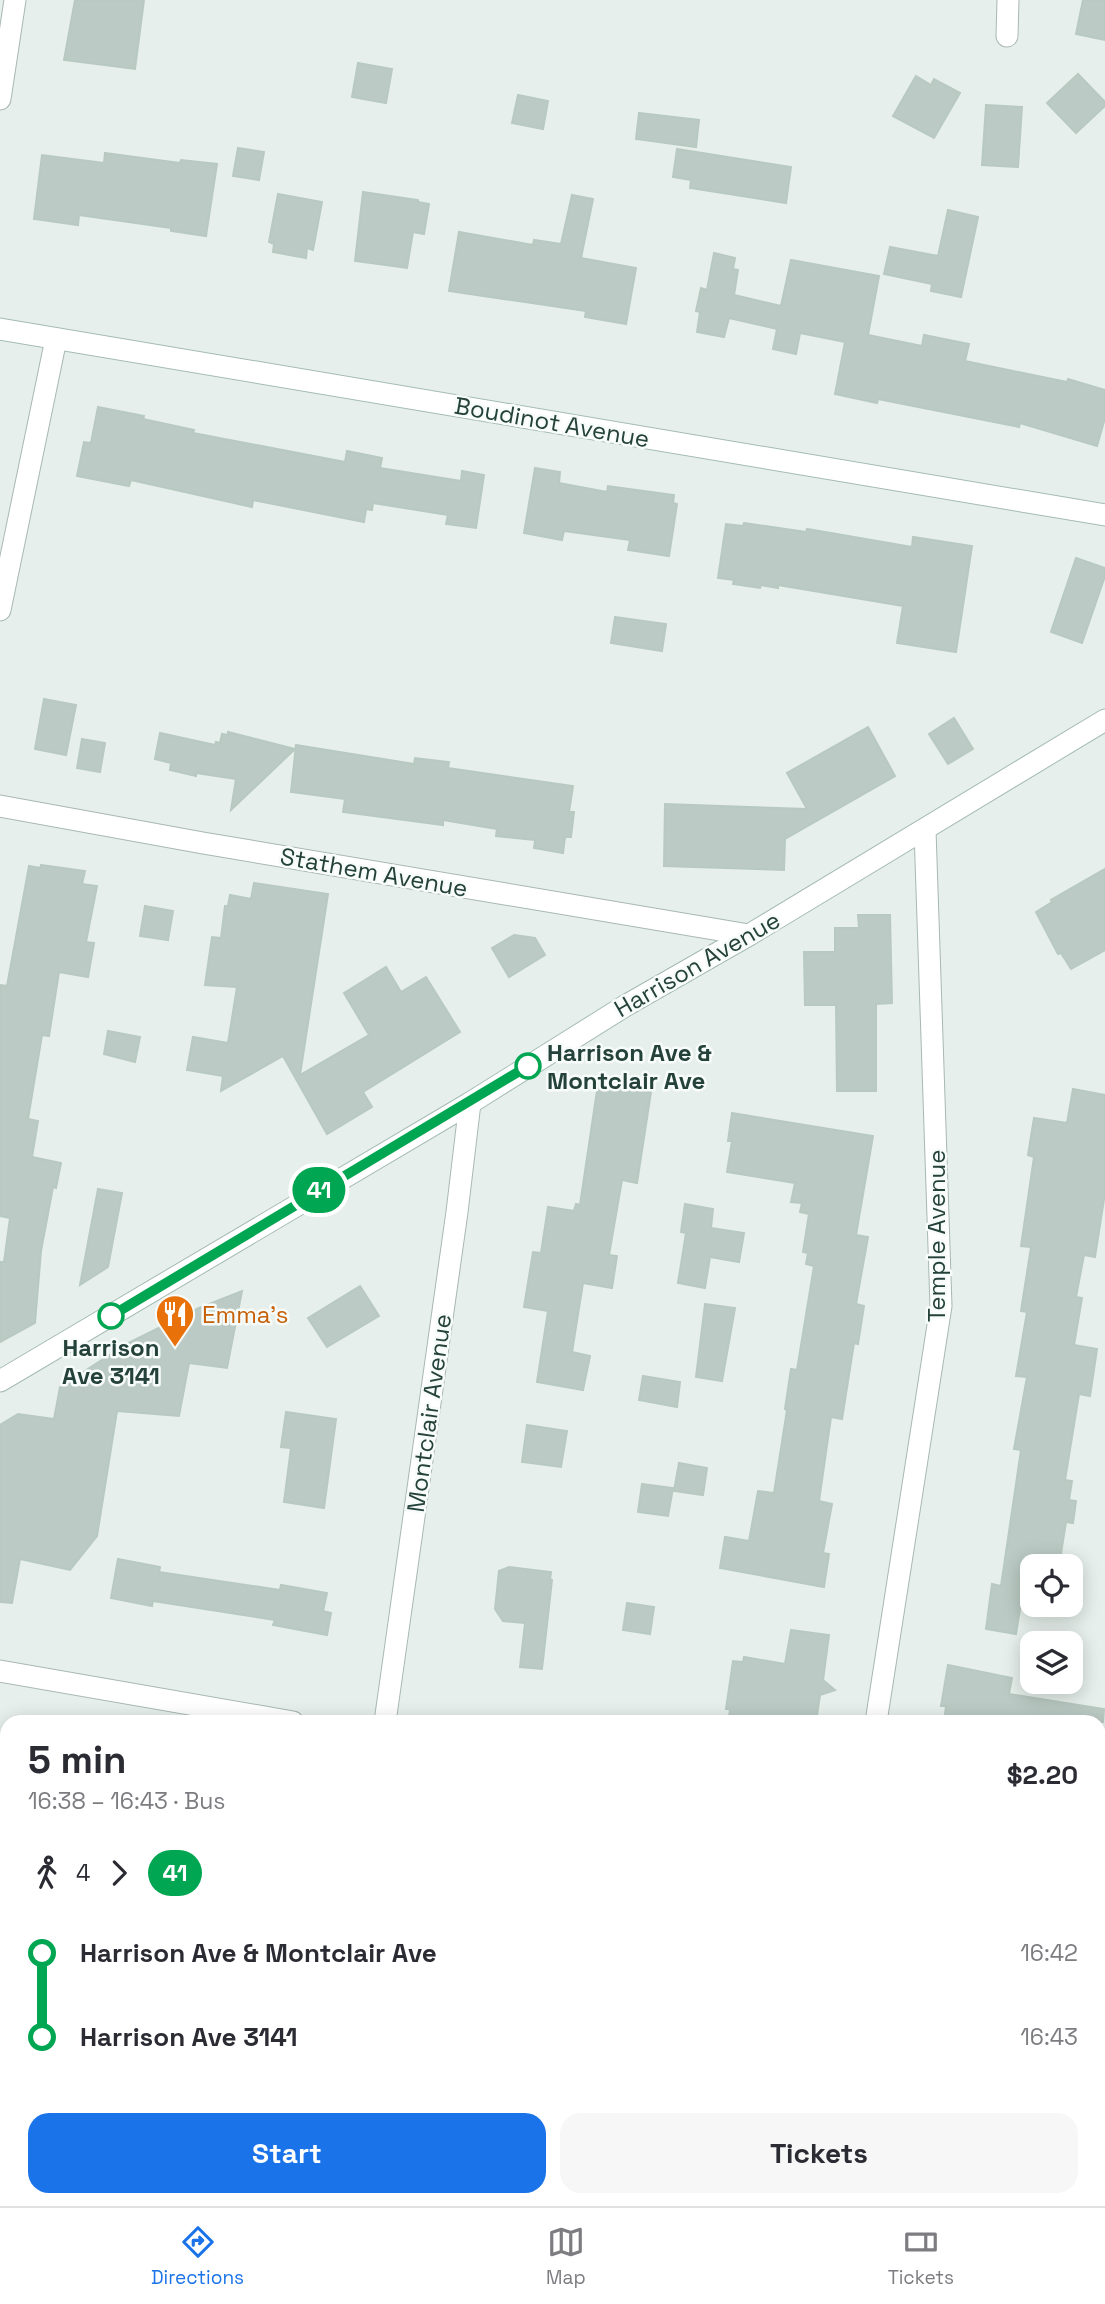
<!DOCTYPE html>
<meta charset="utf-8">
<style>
:root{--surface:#fff;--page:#f7f7f7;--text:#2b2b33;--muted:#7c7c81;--line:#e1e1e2;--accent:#1a73e8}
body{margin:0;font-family:"Space Grotesk",sans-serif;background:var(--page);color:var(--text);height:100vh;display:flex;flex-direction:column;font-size:26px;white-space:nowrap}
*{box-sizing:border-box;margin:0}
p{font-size:23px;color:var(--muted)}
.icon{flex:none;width:38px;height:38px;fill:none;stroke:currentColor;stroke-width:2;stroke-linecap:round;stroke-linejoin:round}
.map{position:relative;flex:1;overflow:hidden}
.details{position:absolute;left:0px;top:1715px;width:1106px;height:492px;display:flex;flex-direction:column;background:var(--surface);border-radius:21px 21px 0 0;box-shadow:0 4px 18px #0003}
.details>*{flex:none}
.badge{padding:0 14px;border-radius:23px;font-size:24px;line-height:46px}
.buttons{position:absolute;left:1020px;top:1554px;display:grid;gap:14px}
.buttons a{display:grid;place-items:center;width:63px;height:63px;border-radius:14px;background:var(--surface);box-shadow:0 4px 18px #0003;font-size:35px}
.map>.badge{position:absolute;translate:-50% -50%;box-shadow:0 0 0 4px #fff}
.legs{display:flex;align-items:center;gap:10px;height:77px;padding:0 28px;font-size:23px}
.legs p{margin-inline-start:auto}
.overview{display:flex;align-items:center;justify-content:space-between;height:119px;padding:0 28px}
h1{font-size:38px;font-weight:600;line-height:52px}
.button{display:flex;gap:14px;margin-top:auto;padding:14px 28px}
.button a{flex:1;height:80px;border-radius:21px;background:var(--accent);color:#fff;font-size:28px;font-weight:600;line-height:80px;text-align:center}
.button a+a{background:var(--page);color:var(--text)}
ul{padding:0 28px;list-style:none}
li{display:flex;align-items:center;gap:24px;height:84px;font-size:26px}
li i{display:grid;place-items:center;width:10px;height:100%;margin:0 9px;background:currentColor}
li i::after{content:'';width:18px;height:18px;margin:-9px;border:5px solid;border-radius:50%;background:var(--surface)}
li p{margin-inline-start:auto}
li:first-child i{background:linear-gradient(#0000 50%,currentColor 0)}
li:last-child i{background:linear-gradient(currentColor 50%,#0000 0)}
.menu{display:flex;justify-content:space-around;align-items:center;height:98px;border-top:2px solid var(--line);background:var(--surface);font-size:19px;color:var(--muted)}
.menu a{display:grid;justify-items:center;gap:4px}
.menu .active{color:var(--accent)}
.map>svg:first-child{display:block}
.building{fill:#bbcac4;stroke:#b8c9c2;stroke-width:2}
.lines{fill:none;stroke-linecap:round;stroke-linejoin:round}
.street-casing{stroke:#a8b8b2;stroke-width:23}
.secondary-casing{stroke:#a4bbb3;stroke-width:23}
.street{stroke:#fff;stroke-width:21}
.secondary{stroke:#fff;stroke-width:21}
.line-1-casing{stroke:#fff;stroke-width:16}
.line-1{stroke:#00a651;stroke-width:10}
.stop-1-dot{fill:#fff;stroke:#00a651;stroke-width:3.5}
.labels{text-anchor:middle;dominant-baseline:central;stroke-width:5;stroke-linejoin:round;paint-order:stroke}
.street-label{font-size:24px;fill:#24423a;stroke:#f7fbf9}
.stop-label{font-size:24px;font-weight:bold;fill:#24423a;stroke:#f7fbf9;text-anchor:start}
.food-label{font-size:24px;fill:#c56008;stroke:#f7fbf9;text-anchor:start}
</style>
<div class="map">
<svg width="1105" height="2206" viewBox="0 0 1105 2206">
<rect width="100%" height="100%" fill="#e6efeb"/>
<!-- building -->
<g class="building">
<path d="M75,0H144L135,69L64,60Z"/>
<path d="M1083,0H1105V40L1076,34Z"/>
<path d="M358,63L392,69L386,103L352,97Z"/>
<path d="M1078,74L1105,102V106L1076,133L1047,103Z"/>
<path d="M916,76L931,85L934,79L960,93L934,138L893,116Z"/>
<path d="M518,95L548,101L543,129L512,123Z"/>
<path d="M986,105L1022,107L1018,167L982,165Z"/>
<path d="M639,113L699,120L696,147L636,139Z"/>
<path d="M238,148L264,152L259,180L233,176Z"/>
<path d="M677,149L791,167L786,203L690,188L691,180L673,177Z"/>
<path d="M105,153L180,163L181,160L217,164L206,236L171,231V228L79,215L78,225L34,219L42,155L104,163Z"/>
<path d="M363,192L418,200V202L429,204L424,234L413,232L407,268L355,261Z"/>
<path d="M278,194L322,202L313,250L307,248L306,258L273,252L274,244L269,242Z"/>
<path d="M572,195L593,199L581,258L636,268L626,324L585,317L586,311L449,291L459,232L533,245L534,240L561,244Z"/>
<path d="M948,210L978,217L961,297L931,291L932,284L884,274L890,247L938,256Z"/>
<path d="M714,253L735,258L733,269L738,270L734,295L781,306L791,260L879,276L868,335L922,346L924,335L969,344L965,361L1067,382L1068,379L1105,390V418L1097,446L1020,423L1019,427L878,399L877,403L835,394L845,342L800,333L796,354L773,349L777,329L729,318L724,337L697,332L700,312L696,311L701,288L707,290Z"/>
<path d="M98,407L144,416L143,419L194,430L193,433L345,462L347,451L382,458L380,468L461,481L462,471L484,475L476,528L446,524L448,515L373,503L372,510L366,509L364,522L253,500L252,507L131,480L129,486L77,476L84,442L91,443Z"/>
<path d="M535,468L560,472L559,483L607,492L608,486L674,495L673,503L677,504L669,556L628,550L630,540L564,531L562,540L524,533Z"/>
<path d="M744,523L806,532L807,529L912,547L913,537L972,546L956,652L897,643L903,606L778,585V588L761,585L760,588L733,584L734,580L718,578L726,524L743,526Z"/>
<path d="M1076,558L1105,568V576L1082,643L1051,632Z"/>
<path d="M615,617L666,624L662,651L611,643Z"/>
<path d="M44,699L76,705L66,755L35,749Z"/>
<path d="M954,718L973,749L948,764L929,734Z"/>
<path d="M868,727L895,776L785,839L784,870L664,866L665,804L807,809L787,773Z"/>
<path d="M228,732L295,749L231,810L236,779L196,773V776L170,770L171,763L155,759L160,733L215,745L216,742L220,743L222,734L228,735Z"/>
<path d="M82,739L105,743L100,772L77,768Z"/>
<path d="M296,745L414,764L415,758L449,762L448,768L573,786L569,812H574L571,837H565L563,853L534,848L535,840L496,836L497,829L443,820V825L343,812L345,799L291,792Z"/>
<path d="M41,865L85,871L82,884L97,886L86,942L94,943L88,977L59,972L49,1036L42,1035L28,1119L38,1121L32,1157L61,1163L56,1188L53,1187L41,1251L35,1323L0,1342V1262H4L10,1218L0,1216V985L7,986L29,866L40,868Z"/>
<path d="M1105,869V950L1071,969L1061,953L1058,954L1036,912L1052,902L1051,900Z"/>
<path d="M254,883L328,894L300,1075L369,1035L344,993L386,967L401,992L426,977L460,1032L363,1092L372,1107L327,1134L283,1056L221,1091L223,1076L187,1070L193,1037L228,1043L237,987L205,985L212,937L221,938L225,906H228L230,895L251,899Z"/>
<path d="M145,906L173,911L168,940L140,936Z"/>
<path d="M858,915H890L892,1003L876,1004V1091H837L836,1005H805L804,952H835V928H859Z"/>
<path d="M514,935L535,938L545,955L509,977L492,948Z"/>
<path d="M108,1031L140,1037L135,1062L104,1054Z"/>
<path d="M598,1084L651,1092L637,1183L622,1180L609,1255L617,1256L612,1288L583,1283L572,1352L590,1356L583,1390L537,1382L548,1311L524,1307L533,1252L541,1253L548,1207L574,1211L576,1204L580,1205Z"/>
<path d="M1073,1089L1105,1095V1193L1095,1257L1084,1255L1076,1297L1082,1298L1074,1345L1097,1349L1090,1396L1079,1394L1065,1480L1072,1481L1069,1500L1076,1501L1073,1523L1066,1522L1059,1566H1027L1016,1634L986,1629L992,1584L1001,1586L1021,1450L1014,1449L1027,1377L1016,1376L1027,1312L1021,1311L1031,1247L1021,1246L1034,1157L1028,1155L1034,1118L1067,1123Z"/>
<path d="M732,1113L873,1136L856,1235L868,1237L856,1304L864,1306L858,1344L854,1343L842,1419L831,1417L819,1501L832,1504L823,1553L829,1554L824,1587L720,1568L725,1537L749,1541L758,1491L774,1493L787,1410L785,1409L791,1369L797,1370L814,1266L806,1264L808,1253L803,1252L809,1214L800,1212L802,1203L791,1202L795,1183L727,1172L732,1141H728Z"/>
<path d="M98,1189L122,1193L108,1267L80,1285Z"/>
<path d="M685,1204L713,1209L711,1228L744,1233L739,1262L710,1257L705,1288L678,1283L686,1233L681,1232Z"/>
<path d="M360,1286L379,1316L327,1347L308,1318Z"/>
<path d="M242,1291L227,1368L189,1363L179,1416L117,1411L97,1536L70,1570L20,1559L12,1603L0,1602V1425L18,1414L54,1419L60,1387L128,1343L199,1308Z"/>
<path d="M705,1304L735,1308L722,1381L696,1377Z"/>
<path d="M643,1376L680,1382L677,1407L639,1400Z"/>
<path d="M286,1412L336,1419L324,1508L284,1502L291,1448L281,1447Z"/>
<path d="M527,1425L567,1431L561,1467L522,1462Z"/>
<path d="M679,1463L707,1468L703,1495L674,1491Z"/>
<path d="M642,1484L673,1488L668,1516L638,1512Z"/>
<path d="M118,1559L160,1567L159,1572L280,1590L281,1585L327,1593L323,1611L331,1613L327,1635L273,1625L275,1620L153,1601L152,1606L111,1598Z"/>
<path d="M509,1567L551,1572L550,1579L552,1580L542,1669L520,1667L525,1623L503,1621L495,1609L499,1571Z"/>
<path d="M627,1603L654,1607L650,1634L623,1630Z"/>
<path d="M791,1630L829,1635L823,1680L835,1690L820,1695L816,1722H757L729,1717L730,1709H726L733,1661L743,1662L744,1657L785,1664Z"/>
<path d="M948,1665L1012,1678L1009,1694L1104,1709L1103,1722H944L946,1706H941Z"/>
</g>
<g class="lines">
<!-- street casing -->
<g class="street-casing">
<g id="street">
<path d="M1007,36L1008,0"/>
<path d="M0,99L15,0"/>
<path d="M0,610L56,339"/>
<path d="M0,806L203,843L749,935"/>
<path d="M0,1671L293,1722"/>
<path d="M385,1722L457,1212L470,1103"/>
<path d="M876,1722L941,1306L925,830"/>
<path d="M1099,1864L1105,1865"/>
<path d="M310,2206L311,2200"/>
<path d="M1004,2206L1005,2200"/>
</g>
</g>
<!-- secondary casing -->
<g class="secondary-casing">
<g id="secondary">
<path d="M0,329L1105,515"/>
<path d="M0,1381L470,1103L625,1006L749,935L1105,720"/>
</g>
</g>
<!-- street -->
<use href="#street" class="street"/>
<!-- secondary -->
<use href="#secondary" class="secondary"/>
</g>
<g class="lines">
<!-- line-1 casing -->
<g class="line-1-casing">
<path id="line-1" d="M111,1316L528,1066"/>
</g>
<!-- line-1 -->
<use href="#line-1" class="line-1"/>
</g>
<!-- icons -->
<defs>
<g id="restaurant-pin" transform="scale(2.0125)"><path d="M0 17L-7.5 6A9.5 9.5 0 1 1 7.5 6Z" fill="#e8710a" stroke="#f7fbf9"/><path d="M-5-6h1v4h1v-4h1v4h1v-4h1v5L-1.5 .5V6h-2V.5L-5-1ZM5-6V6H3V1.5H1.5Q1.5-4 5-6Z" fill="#fff"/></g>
</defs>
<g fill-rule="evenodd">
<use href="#restaurant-pin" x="175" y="1314"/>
</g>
<!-- markers -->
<g class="stop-1-dot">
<circle cx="528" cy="1066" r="12"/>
<circle cx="111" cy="1316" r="12"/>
</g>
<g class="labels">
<!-- street labels -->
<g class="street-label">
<text transform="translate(552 422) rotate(10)">Boudinot Avenue</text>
<text transform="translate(374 872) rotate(10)">Stathem Avenue</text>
<text transform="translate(697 964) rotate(-30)">Harrison Avenue</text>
<text transform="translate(936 1236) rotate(-90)">Temple Avenue</text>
<text transform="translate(429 1413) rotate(-82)">Montclair Avenue</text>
</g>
<!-- stop labels -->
<g class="stop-label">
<text x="547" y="1052">Harrison Ave &amp;<tspan x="547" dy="28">Montclair Ave</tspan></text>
<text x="111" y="1347" text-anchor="middle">Harrison<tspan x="111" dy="28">Ave 3141</tspan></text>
</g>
<!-- food labels -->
<g class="food-label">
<text x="202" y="1314">Emma's</text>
</g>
</g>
</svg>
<div class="buttons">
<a><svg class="icon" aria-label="locate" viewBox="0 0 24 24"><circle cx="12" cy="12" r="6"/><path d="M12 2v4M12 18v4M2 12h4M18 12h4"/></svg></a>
<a><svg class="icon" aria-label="layers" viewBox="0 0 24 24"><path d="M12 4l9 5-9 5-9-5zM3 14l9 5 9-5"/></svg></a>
</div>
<b class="badge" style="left:319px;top:1190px;background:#00a651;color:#fff">41</b>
<section class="details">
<div class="overview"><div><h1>5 min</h1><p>16:38 – 16:43 · Bus</p></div><b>$2.20</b></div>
<div class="legs"><svg class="icon" aria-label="walk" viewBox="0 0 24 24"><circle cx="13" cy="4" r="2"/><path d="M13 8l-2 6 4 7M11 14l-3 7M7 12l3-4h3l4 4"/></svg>4<svg class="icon" aria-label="forward" viewBox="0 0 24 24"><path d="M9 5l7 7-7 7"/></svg><b class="badge" style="background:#00a651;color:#fff">41</b></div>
<ul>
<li><i style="color:#00a651"></i><b>Harrison Ave &amp; Montclair Ave</b><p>16:42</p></li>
<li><i style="color:#00a651"></i><b>Harrison Ave 3141</b><p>16:43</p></li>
</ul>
<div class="button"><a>Start</a><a>Tickets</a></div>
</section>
</div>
<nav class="menu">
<a class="active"><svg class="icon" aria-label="directions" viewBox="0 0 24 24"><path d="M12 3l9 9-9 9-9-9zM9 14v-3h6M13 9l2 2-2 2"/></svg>Directions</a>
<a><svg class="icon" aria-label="map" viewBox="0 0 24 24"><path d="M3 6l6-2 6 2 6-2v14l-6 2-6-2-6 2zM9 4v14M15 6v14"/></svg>Map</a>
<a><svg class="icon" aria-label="tickets" viewBox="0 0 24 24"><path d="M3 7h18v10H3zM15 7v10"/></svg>Tickets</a>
</nav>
